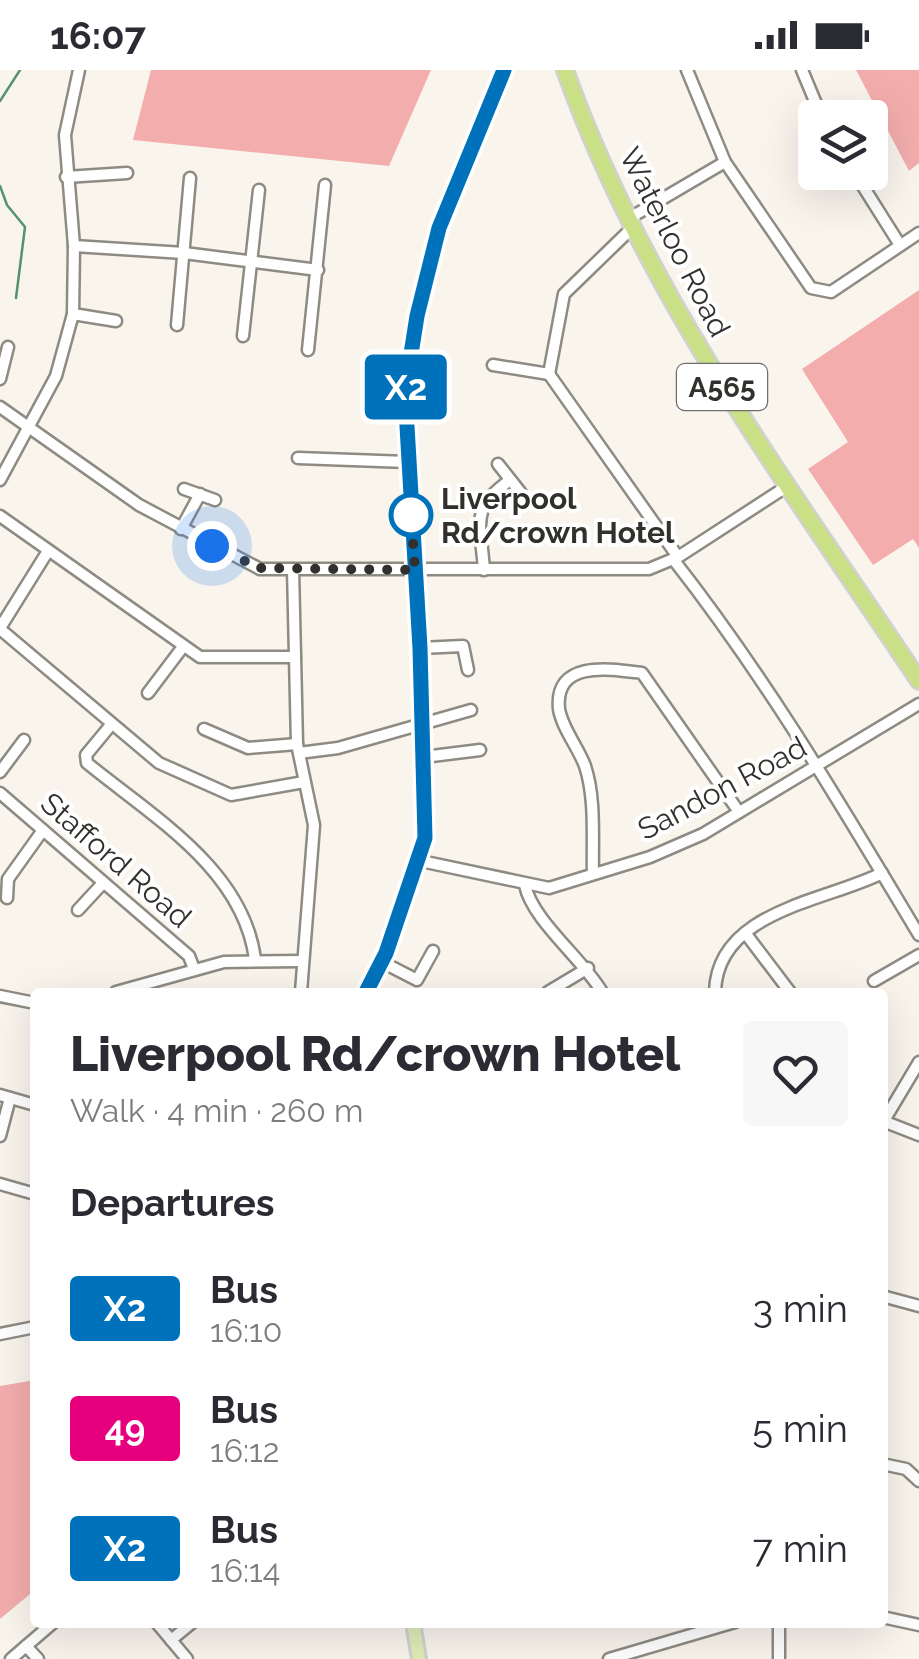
<!DOCTYPE html>
<meta charset="utf-8">
<style>
:root{--surface:#fff;--page:#f7f7f7;--text:#2b2b33;--muted:#7c7c81}
body{margin:0;font-family:Raleway,sans-serif;background:var(--page);color:var(--text);height:100vh;display:flex;flex-direction:column;font-size:38px;white-space:nowrap}
*{box-sizing:border-box;margin:0}
p{font-size:32px;color:var(--muted)}
.icon{flex:none;width:55px;height:55px;fill:none;stroke:currentColor;stroke-width:2;stroke-linecap:round;stroke-linejoin:round}
.map{position:relative;flex:1;overflow:hidden}
.drawer{position:absolute;left:30px;top:918px;width:858px;height:640px;display:flex;flex-direction:column;background:var(--surface);border-radius:10px;box-shadow:0 10px 40px #0002}
.drawer>*{flex:none}
.badge{padding:0 20px;border-radius:8px;font-size:35px;line-height:65px}
.buttons{position:absolute;left:798px;top:30px;display:grid;gap:20px}
.buttons a{display:grid;place-items:center;width:90px;height:90px;border-radius:10px;background:var(--surface);box-shadow:0 10px 40px #0002;font-size:50px}
.you{position:absolute;width:50px;height:50px;margin:-25px;border:8px solid #fff;border-radius:50%;background:#1a73e8;box-shadow:0 0 0 15px #1a73e833}
.map>.badge{position:absolute;translate:-50% -50%;box-shadow:0 0 0 5px #fff}
h2{padding:0 40px;font-size:38px;line-height:90px}
.round{display:grid;place-items:center;flex:none;width:105px;height:105px;border-radius:10px;background:var(--page)}
.head{display:flex;align-items:center;justify-content:space-between;height:170px;padding:0 40px}
h1{font-size:48px;font-weight:800;line-height:75px}
ul{padding:0;list-style:none}
li{display:flex;align-items:center;gap:30px;height:120px;padding:0 40px}
li div{flex:1}
li b{display:block;font-size:38px}
li em{font-style:normal}
li .badge{min-width:110px;font-weight:700;text-align:center}
.status{display:flex;justify-content:space-between;align-items:center;height:70px;padding:0 50px;background:var(--surface);direction:ltr}
.status svg{height:28px;fill:currentColor}
.map>svg:first-child{display:block}
.green{fill:#f3adad}
.lines{fill:none;stroke-linecap:round;stroke-linejoin:round}
.stream{stroke:#56936b;stroke-width:2.5}
.minor-casing{stroke:#8e8b83;stroke-width:15}
.major-casing{stroke:#d2d1d1;stroke-width:18}
.highway-casing{stroke:#d2d1d1;stroke-width:20}
.minor{stroke:#fff;stroke-width:10}
.major{stroke:#dfecb7;stroke-width:12}
.highway{stroke:#cae087;stroke-width:15}
.line-casing{stroke:#fff;stroke-width:22}
.line{stroke:#0072bc;stroke-width:15}
.walk{stroke:#32302d;stroke-width:10;stroke-dasharray:0 18}
.stop-dot{fill:#fff;stroke:#0072bc;stroke-width:5}
.labels{text-anchor:middle;dominant-baseline:central;stroke-width:8;stroke-linejoin:round;paint-order:stroke}
.shield{fill:#fff;stroke:#706e6c;stroke-width:2.5}
.shield-label{font-size:28px;font-weight:bold;fill:#32302d}
.street-label{font-size:30px;fill:#32302d;stroke:#fff}
.stop-label{font-size:30px;font-weight:bold;fill:#32302d;stroke:#fff;text-anchor:start}
</style>
<div class="status"><b>16:07</b><svg viewBox="0 0 49 12"><path d="M0 12V9h3v3zM5 12V6h3v6zM10 12V3h3v9zM15 12V0h3v12zM26 1h20v11H26zM47 4h2v5h-2z"/></svg></div>
<div class="map">
<svg width="919" height="1589" viewBox="0 0 919 1589">
<rect width="100%" height="100%" fill="#f9f5ed"/>
<!-- green -->
<g class="green">
<path d="M151,0H431L389,96L133,70Z"/>
<path d="M856,0H919V93L909,101Z"/>
<path d="M919,220V478L913,469L873,495L808,399L848,372L802,299Z"/>
<path d="M35,1310V1520L0,1549V1316Z"/>
</g>
<g class="lines">
<!-- stream -->
<g class="stream">
<path d="M0,31L20,0"/>
<path d="M0,116L7,135L25,157L16,228"/>
</g>
<!-- minor casing -->
<g class="minor-casing">
<g id="minor">
<path d="M687,0L725,92L811,218L831,222L919,163"/>
<path d="M802,0L822,48"/>
<path d="M854,102L900,175"/>
<path d="M66,107L127,103"/>
<path d="M628,149L725,92"/>
<path d="M631,159L564,224L549,304L678,487"/>
<path d="M74,176L184,183L318,200"/>
<path d="M73,244L116,251"/>
<path d="M177,255L190,108"/>
<path d="M243,266L259,120"/>
<path d="M308,280L325,115"/>
<path d="M493,295L549,304"/>
<path d="M0,309L8,277"/>
<path d="M0,337L139,435L260,499H649L678,487L789,415"/>
<path d="M298,388L407,392"/>
<path d="M498,394L521,423"/>
<path d="M0,410L56,306L73,244L74,176L65,65L79,0"/>
<path d="M184,419L215,430"/>
<path d="M0,446L200,587H295"/>
<path d="M181,459L200,424"/>
<path d="M673,489C767,609 841,735 919,865"/>
<path d="M293,499L297,674L314,755L301,922"/>
<path d="M484,500C481,454 469,439 510,410"/>
<path d="M0,558L48,481"/>
<path d="M0,559L159,693L231,725L304,712"/>
<path d="M420,578L463,576L468,600"/>
<path d="M148,623L182,578"/>
<path d="M110,656L86,685L87,693C153,747 243,799 255,889"/>
<path d="M204,659L248,678L297,674"/>
<path d="M299,683L338,678L471,640"/>
<path d="M424,687L480,680"/>
<path d="M0,702L24,670"/>
<path d="M0,723L189,886L194,899"/>
<path d="M421,791L549,818L650,787L703,764L919,634"/>
<path d="M593,804C592,770 596,729 585,696C578,677 562,658 559,639C554,589 611,599 642,603L739,742"/>
<path d="M525,815C532,850 582,888 602,922"/>
<path d="M7,828L8,809L43,760"/>
<path d="M78,840L103,813"/>
<path d="M746,864L790,922"/>
<path d="M382,892L417,910L433,881"/>
<path d="M874,911L919,885"/>
<path d="M116,922L224,892L301,891"/>
<path d="M548,922L588,898"/>
<path d="M715,922C717,840 828,831 882,803"/>
<path d="M0,926L35,933"/>
<path d="M0,1025L35,1035"/>
<path d="M883,1051L919,1065"/>
<path d="M882,1054L919,992"/>
<path d="M0,1066L10,1028"/>
<path d="M0,1114L35,1124"/>
<path d="M882,1226L919,1236"/>
<path d="M0,1264L35,1257"/>
<path d="M882,1394L906,1399L919,1411"/>
<path d="M882,1547L919,1555"/>
<path d="M156,1552L187,1589"/>
<path d="M779,1552V1589"/>
<path d="M171,1570L193,1552"/>
<path d="M26,1576L38,1589"/>
<path d="M11,1589L54,1552"/>
<path d="M609,1589L735,1552"/>
</g>
</g>
<!-- major casing -->
<g class="major-casing">
<g id="major">
<path d="M366,922L386,883L425,768L420,578L405,322L417,246L439,158L504,0"/>
<path d="M413,1552L419,1589"/>
</g>
</g>
<!-- highway casing -->
<g class="highway-casing">
<path id="highway" d="M565,0C645,225 788,414 919,611"/>
</g>
<!-- minor -->
<use href="#minor" class="minor"/>
<!-- major -->
<use href="#major" class="major"/>
<!-- highway -->
<use href="#highway" class="highway"/>
</g>
<g class="lines">
<!-- line casing -->
<g class="line-casing">
<path id="line" d="M366,922L386,883L425,768L420,578L405,322L417,246L439,158L504,0"/>
</g>
<!-- line -->
<use href="#line" class="line"/>
<!-- walk -->
<path class="walk" d="M212,476L260,498L415,500L411,445"/>
</g>
<!-- markers -->
<circle class="stop-dot" cx="411" cy="445" r="20"/>
<g class="labels">
<!-- shield labels -->
<rect class="shield" x="677" y="294" width="90" height="46" rx="8"/>
<g class="shield-label">
<text x="722" y="317">A565</text>
</g>
<!-- street labels -->
<g class="street-label">
<text transform="translate(675 172) rotate(63)">Waterloo Road</text>
<text transform="translate(722 718) rotate(-28)">Sandon Road</text>
<text transform="translate(116 790) rotate(41)">Stafford Road</text>
</g>
<!-- stop labels -->
<g class="stop-label">
<text x="441" y="428">Liverpool<tspan x="441" dy="34">Rd/crown Hotel</tspan></text>
</g>
</g>
</svg>
<div class="buttons">
<a><svg class="icon" aria-label="layers" viewBox="0 0 24 24"><path d="M12 4l9 5-9 5-9-5zM3 14l9 5 9-5"/></svg></a>
</div>
<div class="you" style="left:212px;top:476px"></div>
<b class="badge" style="left:406px;top:317px;background:#0072bc;color:#fff">X2</b>
<section class="drawer">
<div class="head"><div><h1>Liverpool Rd/crown Hotel</h1><p>Walk · 4 min · 260 m</p></div><a class="round"><svg class="icon" aria-label="heart" viewBox="0 0 24 24"><path d="M12 20l-8-8c-3-5 5-10 8-4 3-6 11-1 8 4z"/></svg></a></div>
<h2>Departures</h2>
<ul>
<li><span class="badge" style="background:#0072bc;color:#fff">X2</span><div><b>Bus</b><p>16:10</p></div><em>3 min</em></li>
<li><span class="badge" style="background:#e6007e;color:#fff">49</span><div><b>Bus</b><p>16:12</p></div><em>5 min</em></li>
<li><span class="badge" style="background:#0072bc;color:#fff">X2</span><div><b>Bus</b><p>16:14</p></div><em>7 min</em></li>
</ul>
</section>
</div>
